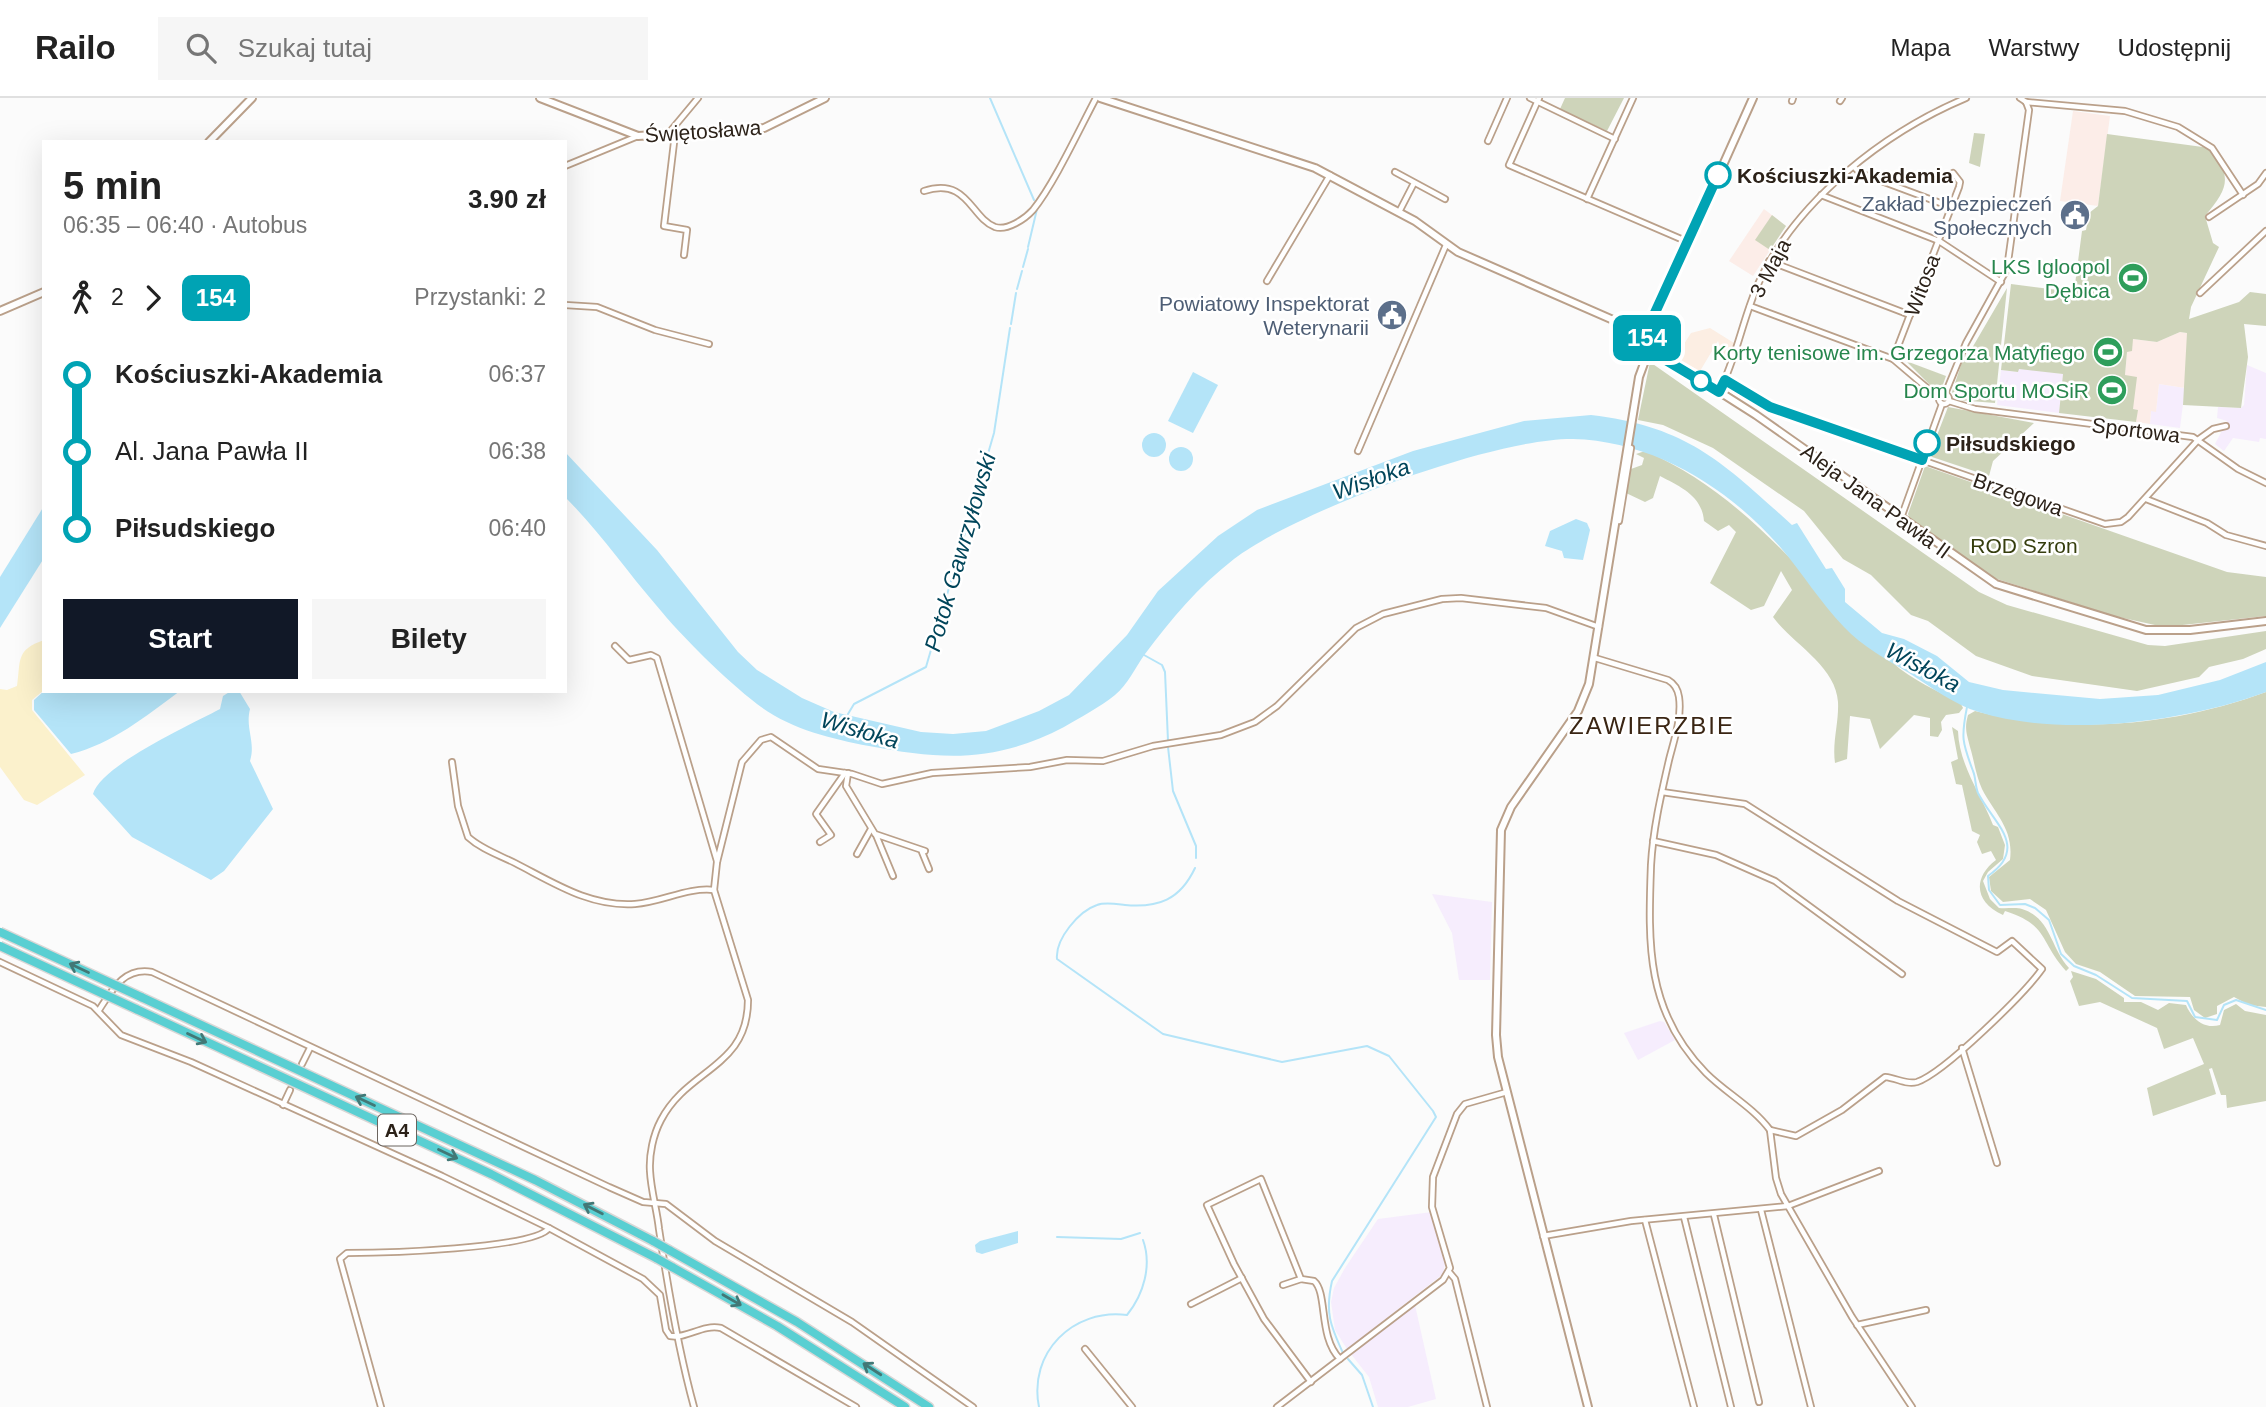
<!DOCTYPE html>
<html lang="pl">
<meta charset="utf-8">
<style>
:root{--surface:#fff;--page:#f6f6f6;--text:#222;--muted:#767676;--line:#e0e0e0;--accent:#111827}
body{margin:0;font-family:Arial,sans-serif;background:var(--page);color:var(--text);height:100vh;display:flex;flex-direction:column;font-size:26px;white-space:nowrap}
*{box-sizing:border-box;margin:0}
p{font-size:23px;color:var(--muted)}
.icon{flex:none;width:38px;height:38px;fill:none;stroke:currentColor;stroke-width:2;stroke-linecap:round;stroke-linejoin:round}
.map{position:relative;flex:1;overflow:hidden}
.side{position:absolute;left:42px;top:42px;width:525px;height:553px;display:flex;flex-direction:column;background:var(--surface);border-radius:0px;box-shadow:0 7px 28px #0002}
.side>*{flex:none}
.badge{padding:0 14px;border-radius:10px;font-size:24px;line-height:46px}
.map>.badge{position:absolute;translate:-50% -50%;box-shadow:0 0 0 4px #fff}
.legs{display:flex;align-items:center;gap:10px;height:77px;padding:0 21px;font-size:23px}
.legs p{margin-inline-start:auto}
.head{display:flex;align-items:center;justify-content:space-between;height:119px;padding:0 21px}
h1{font-size:38px;font-weight:800;line-height:52px}
.action{display:flex;gap:14px;margin-top:auto;padding:14px 21px}
.action a{flex:1;height:80px;border-radius:0px;background:var(--accent);color:#fff;font-size:28px;font-weight:800;line-height:80px;text-align:center}
.action a+a{background:var(--page);color:var(--text)}
ul{padding:0 21px;list-style:none}
li{display:flex;align-items:center;gap:24px;height:77px;font-size:26px}
li i{display:grid;place-items:center;width:10px;height:100%;margin:0 9px;background:currentColor}
li i::after{content:'';width:18px;height:18px;margin:-9px;border:5px solid;border-radius:50%;background:var(--surface)}
li p{margin-inline-start:auto}
li:first-child i{background:linear-gradient(#0000 50%,currentColor 0)}
li:last-child i{background:linear-gradient(currentColor 50%,#0000 0)}
header{display:flex;align-items:center;gap:42px;box-sizing:border-box;height:98px;padding:0 35px;background:var(--surface);border-bottom:2px solid var(--line)}
header strong{font-size:33px}
nav{display:flex;gap:38px;margin-inline-start:auto;font-size:24px}
.search{width:490px;height:63px;background:var(--page);display:flex;align-items:center;gap:18px;box-sizing:border-box;padding:0 24px;border-radius:0px;color:var(--muted);font-size:26px}
.map>svg:first-child{display:block}
.commercial{fill:#f6edfd}
.built{fill:#fceee3}
.education{fill:#fcede8}
.green{fill:#ced4ba}
.sand{fill:#fbf1cc}
.water{fill:#b4e4f8}
.lines{fill:none;stroke-linecap:round;stroke-linejoin:round}
.stream{stroke:#b4e4f8;stroke-width:2}
.street-casing{stroke:#baa08a;stroke-width:8}
.secondary-casing{stroke:#baa08a;stroke-width:10}
.highway-casing{stroke:#d9d7d6;stroke-width:11}
.street{stroke:#fff;stroke-width:4.5}
.secondary{stroke:#fff;stroke-width:6}
.highway{stroke:#59cfd2;stroke-width:8}
.highway-bridge-casing{stroke:#d9d7d6;stroke-width:11;stroke-linecap:butt}
.highway-bridge{stroke:#59cfd2;stroke-width:8}
.oneway{stroke:#427876}
.line-1-casing{stroke:#fff;stroke-width:16}
.line-1{stroke:#00a3b4;stroke-width:10}
.stop-1-dot{fill:#fff;stroke:#00a3b4;stroke-width:3.5}
.labels{text-anchor:middle;dominant-baseline:central;stroke-width:5;stroke-linejoin:round;paint-order:stroke}
.shield{fill:#fff;stroke:#6b645e;stroke-width:2}
.shield-label{font-size:19px;font-weight:bold;fill:#2c2219}
.street-label{font-size:21px;fill:#2c2219;stroke:#fff}
.stop-label{font-size:21px;font-weight:bold;fill:#2c2219;stroke:#fff;text-anchor:start}
.service-label{font-size:21px;fill:#4e5e75;stroke:#fff;text-anchor:end}
.leisure-label{font-size:21px;fill:#27864d;stroke:#fff;text-anchor:end}
.park-label{font-size:21px;fill:#363e0e;stroke:#fff}
.water-label{font-size:23px;font-style:italic;fill:#01455a;stroke:#fff}
.quarter-label{font-size:24px;letter-spacing:2px;fill:#3a2513;stroke:#fff}
</style>
<header>
<strong>Railo</strong>
<div class="search"><svg class="icon" aria-label="search" viewBox="0 0 24 24"><circle cx="10" cy="10" r="6"/><path d="M15 15l6 6"/></svg>Szukaj tutaj</div>
<nav><a>Mapa</a><a>Warstwy</a><a>Udostępnij</a></nav>
</header>
<div class="map">
<svg width="2266" height="1309" viewBox="0 0 2266 1309">
<rect width="100%" height="100%" fill="#fbfbfb"/>
<!-- commercial -->
<g class="commercial">
<path d="M2247,267L2266,275V341L2260,340L2259,344L2233,340L2224,353L2215,346L2227,323L2217,320L2218,309L2241,310L2244,307Z"/>
<path d="M2018,270L2063,276L2059,315L1997,307L2001,272L2018,274Z"/>
<path d="M2159,286L2185,290L2180,330L2150,326L2151,313H2156Z"/>
<path d="M1432,796L1492,804L1490,882H1459L1452,835Z"/>
<path d="M1660,923L1664,924L1675,942L1638,962L1624,935Z"/>
<path d="M1432,1114L1445,1166L1443,1176L1347,1251L1335,1232L1331,1204L1334,1190L1345,1170L1378,1121Z"/>
<path d="M1415,1207L1436,1301L1408,1309H1378L1369,1279L1351,1256Z"/>
</g>
<!-- built -->
<path class="built" d="M1710,230L1734,245L1729,258L1722,255L1718,243L1700,273L1675,260L1691,235Z"/>
<!-- education -->
<g class="education">
<path d="M2073,13L2110,18L2098,108L2060,103Z"/>
<path d="M1764,111L1786,128L1753,178L1729,163Z"/>
<path d="M2180,234L2188,235L2185,290L2159,286L2156,314L2151,313L2150,326L2136,324L2137,312L2133,311L2125,277L2127,254L2133,241L2157,244Z"/>
</g>
<!-- green -->
<g class="green">
<path d="M1565,0H1624L1607,33L1560,11Z"/>
<path d="M1974,35L1985,36L1980,69L1969,65Z"/>
<path d="M2107,36L2210,50C2233,79 2228,91 2205,118L2213,145L2219,149L2191,209L2189,221L2239,204L2250,194L2266,196V228L2244,226L2248,259L2241,310L2183,307L2187,235L2180,234L2157,244L2133,241L2132,253L2127,254L2125,277L2137,279L2133,311L2138,312L2136,324L2059,315L2063,276L2019,271L2018,274L2001,272L2011,186L2074,194L2082,133L2086,132L2089,115L2098,108Z"/>
<path d="M1772,117L1786,128L1770,152L1755,142Z"/>
<path d="M2007,190L1995,305L1957,302L1952,294L1964,258L1968,257Z"/>
<path d="M1906,263L1946,278L1941,292H1935Z"/>
<path d="M1650,264L1979,494L2007,507L2148,547L2165,548L2266,533V551L2243,561L2209,569L2199,579L2137,593L2032,578L1976,558L1928,523L1911,517L1871,477L1843,461L1804,413L1713,350L1663,327L1638,322Z"/>
<path d="M1948,309L2034,325L1993,363L1989,378L1929,358Z"/>
<path d="M1645,353C1749,397 1811,490 1892,564C1911,582 1939,593 1961,606L1963,610L1959,615L1946,617L1941,624L1942,632L1938,639L1930,638V620L1914,617L1880,651L1870,621L1850,618L1847,661L1835,665C1832,644 1839,625 1838,604C1836,568 1793,546 1773,519L1792,492L1781,473L1764,508L1751,512L1710,485L1736,434L1729,427L1718,433L1704,423C1702,398 1681,389 1660,378L1653,400L1645,404L1626,395L1631,371L1642,367L1644,360L1636,356Z"/>
<path d="M1925,368L2227,474L2266,479V518L2164,529L2114,518L1994,480L1910,422L1908,416Z"/>
<path d="M2266,594V909L2249,907L2234,899L2217,908V916L2205,920L2194,912L2190,899L2135,898L2100,874L2076,866L2065,854L2046,812L2030,801L2003,804L1991,793L1989,779L2010,762C2014,731 1995,716 1982,691C1976,678 1974,662 1970,649C1967,636 1964,631 1968,617L1975,613C2070,637 2174,628 2266,594Z"/>
<path d="M1952,629L1958,633C1959,667 1981,696 1993,727L1998,729L2005,747L2003,761L1988,774L1983,783L1990,801L1999,810C2006,811 2016,809 2022,811C2051,820 2050,849 2069,870L2066,873C2039,843 2049,827 2005,813L2003,817C1975,805 1972,780 1996,762L1991,753L1982,756L1977,744L1980,737L1972,733L1962,687L1956,686L1951,664L1958,661Z"/>
<path d="M2071,873L2096,881L2124,900V904H2141L2158,912L2169,905L2186,907C2191,919 2203,932 2220,927L2224,912L2236,906L2245,913L2266,917V1003L2227,1010L2226,997H2221L2212,970L2209,971L2216,996L2153,1018L2147,990L2204,966L2193,940L2164,951L2157,930L2100,904L2079,908L2070,883L2073,879Z"/>
</g>
<!-- sand -->
<path class="sand" d="M44,542V592L32,602V612L85,677L37,707L24,702L0,669V591L7,592L17,588C21,563 15,552 44,542Z"/>
<!-- water -->
<g class="water">
<path d="M1193,274L1218,287L1193,335L1168,323Z"/>
<path d="M1591,317C1689,329 1722,364 1792,427L1797,425L1826,471L1832,470L1845,491V504L1882,535L1904,541L1937,558L1969,584L2003,592L2100,601L2158,597L2220,582L2266,564V594C2186,624 2062,640 1979,614C1955,607 1931,589 1909,575C1887,562 1862,548 1844,529C1820,504 1803,476 1781,450C1729,390 1654,343 1573,341C1494,340 1297,413 1234,461C1198,489 1172,520 1145,556C1135,570 1128,586 1115,597C1100,609 1081,619 1064,629C995,665 943,662 869,648C829,640 790,631 757,606C725,581 682,539 656,507C625,471 599,433 565,399V354L657,452L738,554L757,572L802,600L834,614L921,634L953,636L986,633L1039,613L1069,597L1127,537L1158,493L1218,438L1257,412L1413,353L1524,323Z"/>
<circle cx="1154" cy="347" r="12"/>
<circle cx="1181" cy="361" r="12"/>
<path d="M44,408V460L0,530V479Z"/>
<path d="M1576,421L1587,425L1590,432L1583,462L1564,460L1562,453L1545,448L1550,433Z"/>
<path d="M44,593H180C146,618 112,646 71,656L34,612V602Z"/>
<path d="M231,593H239L250,611C245,630 256,644 250,663L273,711L224,773L211,782L132,739L93,696C101,667 192,626 220,611L223,598Z"/>
<path d="M1018,1133V1145L982,1156L976,1154L975,1147L980,1143Z"/>
</g>
<g class="lines">
<!-- stream -->
<g class="stream">
<path d="M990,0L1034,102"/>
<path d="M1028,149L1037,111"/>
<path d="M1023,169L1028,151"/>
<path d="M1017,191L1022,173"/>
<path d="M1011,226L1016,195"/>
<path d="M1144,557L1162,567L1165,574L1168,643"/>
<path d="M1967,609C1961,639 1962,644 1973,673C1976,680 1975,688 1978,695C1993,725 2030,749 1988,778L1989,792L2000,807L2025,806L2035,810L2049,822L2061,856L2074,868L2096,877L2132,900L2187,903L2195,919L2217,922L2224,907L2236,902L2266,912"/>
<path d="M848,616L854,606L926,569L994,335L1010,230"/>
<path d="M1168,649L1173,693L1196,748V760"/>
<path d="M1195,770C1180,802 1158,810 1125,807C1116,806 1105,804 1097,807C1079,813 1055,841 1057,861L1163,936L1282,964L1367,948L1389,958L1433,1013L1436,1019L1332,1183C1325,1214 1330,1227 1343,1255"/>
<path d="M1057,1139L1121,1141L1140,1135"/>
<path d="M1348,1261L1362,1277L1373,1309"/>
<path d="M1039,1309C1028,1255 1073,1210 1127,1217C1144,1196 1152,1167 1143,1142"/>
</g>
<!-- street casing -->
<g class="street-casing">
<g id="street">
<path d="M1530,0L1615,41"/>
<path d="M1539,0L1509,67L1688,144"/>
<path d="M2020,0L2026,4"/>
<path d="M1792,3L1793,0"/>
<path d="M1840,3L1842,0"/>
<path d="M2026,4L2125,13L2178,29L2212,50L2243,97"/>
<path d="M668,36L698,0"/>
<path d="M675,36L664,128L687,132L684,157"/>
<path d="M1488,43L1507,0"/>
<path d="M565,68L638,38"/>
<path d="M1855,70L1860,75L1951,109"/>
<path d="M1395,74L1445,101"/>
<path d="M924,93C968,79 970,119 995,129C1007,133 1025,121 1033,112C1054,86 1079,32 1096,0"/>
<path d="M1821,97L1939,143L2001,184"/>
<path d="M1587,101L1633,0"/>
<path d="M1399,114L1414,85"/>
<path d="M2209,119L2258,86L2266,75"/>
<path d="M1769,163L1910,217"/>
<path d="M1267,183L1330,77"/>
<path d="M2200,195L2266,133"/>
<path d="M565,207L597,209L655,232L709,246"/>
<path d="M1750,208L1893,261L1939,300"/>
<path d="M1893,261L1959,89L1960,84L1953,75"/>
<path d="M1725,282L1770,309L2105,426L2121,424L2128,419L2199,341L2213,331L2226,328"/>
<path d="M1719,294C1737,259 1743,219 1759,184C1797,102 1885,34 1966,0"/>
<circle cx="1944" cy="301" r="5"/>
<path d="M1945,296L1966,245L2007,171L2029,12L2026,4"/>
<path d="M1949,303L1975,311L2193,339L2238,371L2266,385"/>
<path d="M1358,353L1446,147"/>
<path d="M2146,401L2207,425L2226,437L2266,448"/>
<path d="M1901,420L1942,306"/>
<path d="M1619,423L1631,350"/>
<path d="M615,548L629,562L651,557L657,560L717,763"/>
<path d="M1595,560L1668,582C1675,586 1678,592 1679,599C1682,620 1674,642 1669,662C1661,697 1653,731 1651,767C1648,847 1646,914 1706,975C1726,995 1753,1009 1770,1032L1776,1080L1781,1096L1852,1219L1912,1309"/>
<path d="M452,664L458,708L468,739C481,751 499,757 515,765C554,785 590,809 635,806C663,804 687,789 714,792"/>
<path d="M848,675L846,688L875,736L925,753"/>
<path d="M1662,694L1745,706L1898,803L1997,854L2012,843L2042,871C2025,895 1944,975 1917,984C1906,987 1897,980 1885,979L1842,1012L1796,1038L1770,1032"/>
<path d="M876,737L893,778"/>
<path d="M1653,743L1716,757L1775,783L1902,876"/>
<path d="M820,744L831,737L816,716L845,675"/>
<path d="M922,754L929,771"/>
<path d="M857,756L871,731"/>
<path d="M0,864L93,908L121,937L191,964L442,1078L549,1130L643,1181L660,1197L666,1232L670,1238C687,1241 702,1226 721,1230L856,1309"/>
<path d="M99,912C112,892 124,869 152,874L609,1089L643,1104L666,1106L715,1143L852,1224L973,1309"/>
<path d="M1962,950L1997,1065"/>
<path d="M302,966L310,950"/>
<path d="M283,1007L290,992"/>
<path d="M1761,1112L1811,1309"/>
<path d="M1714,1117L1759,1304"/>
<path d="M1684,1119L1731,1309"/>
<path d="M1645,1122L1694,1309"/>
<path d="M1543,1138L1631,1123L1788,1108L1879,1073"/>
<path d="M1449,1174L1455,1181L1487,1309"/>
<path d="M1283,1187L1301,1181"/>
<path d="M1191,1206L1242,1180"/>
<path d="M1857,1227L1926,1212"/>
<path d="M1085,1251L1132,1309"/>
<path d="M1311,1284L1264,1221L1234,1166L1207,1107L1261,1081L1301,1181L1314,1183C1328,1195 1318,1239 1340,1261"/>
<path d="M381,1309L340,1161L347,1155C379,1155 535,1151 549,1130"/>
<path d="M694,1309C678,1251 668,1191 659,1131C657,1112 651,1093 650,1073C649,1057 653,1037 661,1022C688,970 748,970 748,902L714,792L717,764L742,664L761,642L771,639L818,671L852,676L882,686L932,675L1030,669L1067,662L1103,663L1153,648L1221,637L1255,624L1277,608L1356,530L1383,516L1442,501L1461,500L1546,510L1599,529"/>
<path d="M1277,1309L1443,1182L1450,1170L1432,1109L1433,1079L1457,1016L1465,1006L1507,994"/>
</g>
</g>
<!-- secondary casing -->
<g class="secondary-casing">
<g id="secondary">
<path d="M540,0L638,38L764,30L825,0"/>
<path d="M1100,0L1315,70L1415,123L1458,154L1636,232"/>
<path d="M209,44L252,0"/>
<path d="M0,213L44,194"/>
<path d="M1615,226L1630,240"/>
<path d="M1646,239L1753,0"/>
<path d="M1649,249L1756,317L1996,486L2146,532H2190L2266,523"/>
<path d="M1588,1309L1498,959L1496,937L1501,732L1511,709L1578,613L1589,586L1639,279L1649,252L1645,235L1636,232L1630,240L1636,258L1644,259"/>
</g>
</g>
<!-- highway casing -->
<g class="highway-casing">
<g id="highway">
<path d="M141,899L535,1082L653,1143"/>
<path d="M136,911L491,1076L656,1160"/>
<path d="M669,1152L797,1224L929,1309"/>
<path d="M672,1169L777,1228L905,1309"/>
</g>
</g>
<!-- street -->
<use href="#street" class="street"/>
<!-- secondary -->
<use href="#secondary" class="secondary"/>
<!-- highway -->
<use href="#highway" class="highway"/>
<!-- highway-bridge casing -->
<g class="highway-bridge-casing">
<g id="highway-bridge">
<path d="M0,834L141,899"/>
<path d="M0,848L136,911"/>
<path d="M653,1143L669,1152"/>
<path d="M656,1160L672,1169"/>
</g>
</g>
<!-- highway-bridge -->
<use href="#highway-bridge" class="highway-bridge"/>
</g>
<!-- one-way arrows -->
<defs><path id="oneway-shaft" d="M-6 0H5M1.5-3L5.5 0L1.5 3" fill="none" stroke-width="1.6" stroke-linecap="round" stroke-linejoin="round" transform="scale(1.75)"/></defs>
<g class="oneway">
<use href="#oneway-shaft" transform="translate(79 870) rotate(-155)"/>
<use href="#oneway-shaft" transform="translate(197 940) rotate(25)"/>
<use href="#oneway-shaft" transform="translate(365 1003) rotate(-155)"/>
<use href="#oneway-shaft" transform="translate(448 1056) rotate(25)"/>
<use href="#oneway-shaft" transform="translate(593 1111) rotate(-153)"/>
<use href="#oneway-shaft" transform="translate(732 1202) rotate(30)"/>
<use href="#oneway-shaft" transform="translate(872 1271) rotate(-147)"/>
</g>
<g class="lines">
<!-- line-1 casing -->
<g class="line-1-casing">
<path id="line-1" d="M1718,77L1653,219L1640,232L1646,239L1647,257L1664,261L1719,294L1725,282L1770,309L1922,362L1927,345"/>
</g>
<!-- line-1 -->
<use href="#line-1" class="line-1"/>
</g>
<!-- icons -->
<defs>
<g id="civic-disc" transform="scale(1.575)"><circle r="9.5" fill="#5c6f8a" stroke="#fff"/><path d="M-.6-6.5H3V-4.5H.6V-3L4-1V1h2V6H-6V1h2V-1L-.6-3ZM-1.2 2.5V6h2.4V2.5Z" fill="#fff"/></g>
<g id="stadium-disc" transform="scale(1.575)"><circle r="9.5" fill="#2e9e5b" stroke="#fff"/><path d="M0-5a6.5 5 0 1 0 0 10a6.5 5 0 1 0 0-10ZM-3.5-1.8h7v3.6h-7Z" fill="#fff"/></g>
</defs>
<g fill-rule="evenodd">
<use href="#civic-disc" x="2075" y="117"/>
<use href="#stadium-disc" x="2133" y="180"/>
<use href="#civic-disc" x="1392" y="217"/>
<use href="#stadium-disc" x="2108" y="254"/>
<use href="#stadium-disc" x="2112" y="292"/>
</g>
<!-- markers -->
<g class="stop-1-dot">
<circle cx="1718" cy="77" r="12"/>
<circle cx="1701" cy="283" r="9"/>
<circle cx="1927" cy="345" r="12"/>
</g>
<g class="labels">
<!-- shield labels -->
<rect class="shield" x="378" y="1016.5" width="38" height="31" rx="5"/>
<g class="shield-label">
<text x="397" y="1032">A4</text>
</g>
<!-- street labels -->
<g class="street-label">
<text transform="translate(703 33) rotate(-4)">Świętosława</text>
<text transform="translate(1770 170) rotate(-62)">3 Maja</text>
<text transform="translate(1922 187) rotate(-69)">Witosa</text>
<text transform="translate(2136 332) rotate(7)">Sportowa</text>
<text transform="translate(2018 396) rotate(19)">Brzegowa</text>
<text transform="translate(1876 403) rotate(36)">Aleja Jana Pawła II</text>
</g>
<!-- stop labels -->
<g class="stop-label">
<text x="1737" y="77">Kościuszki-Akademia</text>
<text x="1946" y="345">Piłsudskiego</text>
</g>
<!-- service labels -->
<g class="service-label">
<text x="2052" y="105">Zakład Ubezpieczeń<tspan x="2052" dy="24">Społecznych</tspan></text>
<text x="1369" y="205">Powiatowy Inspektorat<tspan x="1369" dy="24">Weterynarii</tspan></text>
</g>
<!-- leisure labels -->
<g class="leisure-label">
<text x="2110" y="168">LKS Igloopol<tspan x="2110" dy="24">Dębica</tspan></text>
<text x="2085" y="254">Korty tenisowe im. Grzegorza Matyfiego</text>
<text x="2089" y="292">Dom Sportu MOSiR</text>
</g>
<!-- park labels -->
<g class="park-label">
<text x="2024" y="447">ROD Szron</text>
</g>
<!-- water labels -->
<g class="water-label">
<text transform="translate(1371 381) rotate(-20)">Wisłoka</text>
<text transform="translate(960 454) rotate(-74)">Potok Gawrzyłowski</text>
<text transform="translate(1923 569) rotate(28)">Wisłoka</text>
<text transform="translate(860 632) rotate(16)">Wisłoka</text>
</g>
<!-- quarter labels -->
<g class="quarter-label">
<text x="1652" y="627">ZAWIERZBIE</text>
</g>
</g>
</svg>
<b class="badge" style="left:1647px;top:240px;background:#00a3b4;color:#fff">154</b>
<section class="side">
<div class="head"><div><h1>5 min</h1><p>06:35 – 06:40 · Autobus</p></div><b>3.90 zł</b></div>
<div class="legs"><svg class="icon" aria-label="walk" viewBox="0 0 24 24"><circle cx="13" cy="4" r="2"/><path d="M13 8l-2 6 4 7M11 14l-3 7M7 12l3-4h3l4 4"/></svg>2<svg class="icon" aria-label="forward" viewBox="0 0 24 24"><path d="M9 5l7 7-7 7"/></svg><b class="badge" style="background:#00a3b4;color:#fff">154</b><p>Przystanki: 2</p></div>
<ul>
<li><i style="color:#00a3b4"></i><b>Kościuszki-Akademia</b><p>06:37</p></li>
<li><i style="color:#00a3b4"></i><span>Al. Jana Pawła II</span><p>06:38</p></li>
<li><i style="color:#00a3b4"></i><b>Piłsudskiego</b><p>06:40</p></li>
</ul>
<div class="action"><a>Start</a><a>Bilety</a></div>
</section>
</div>
